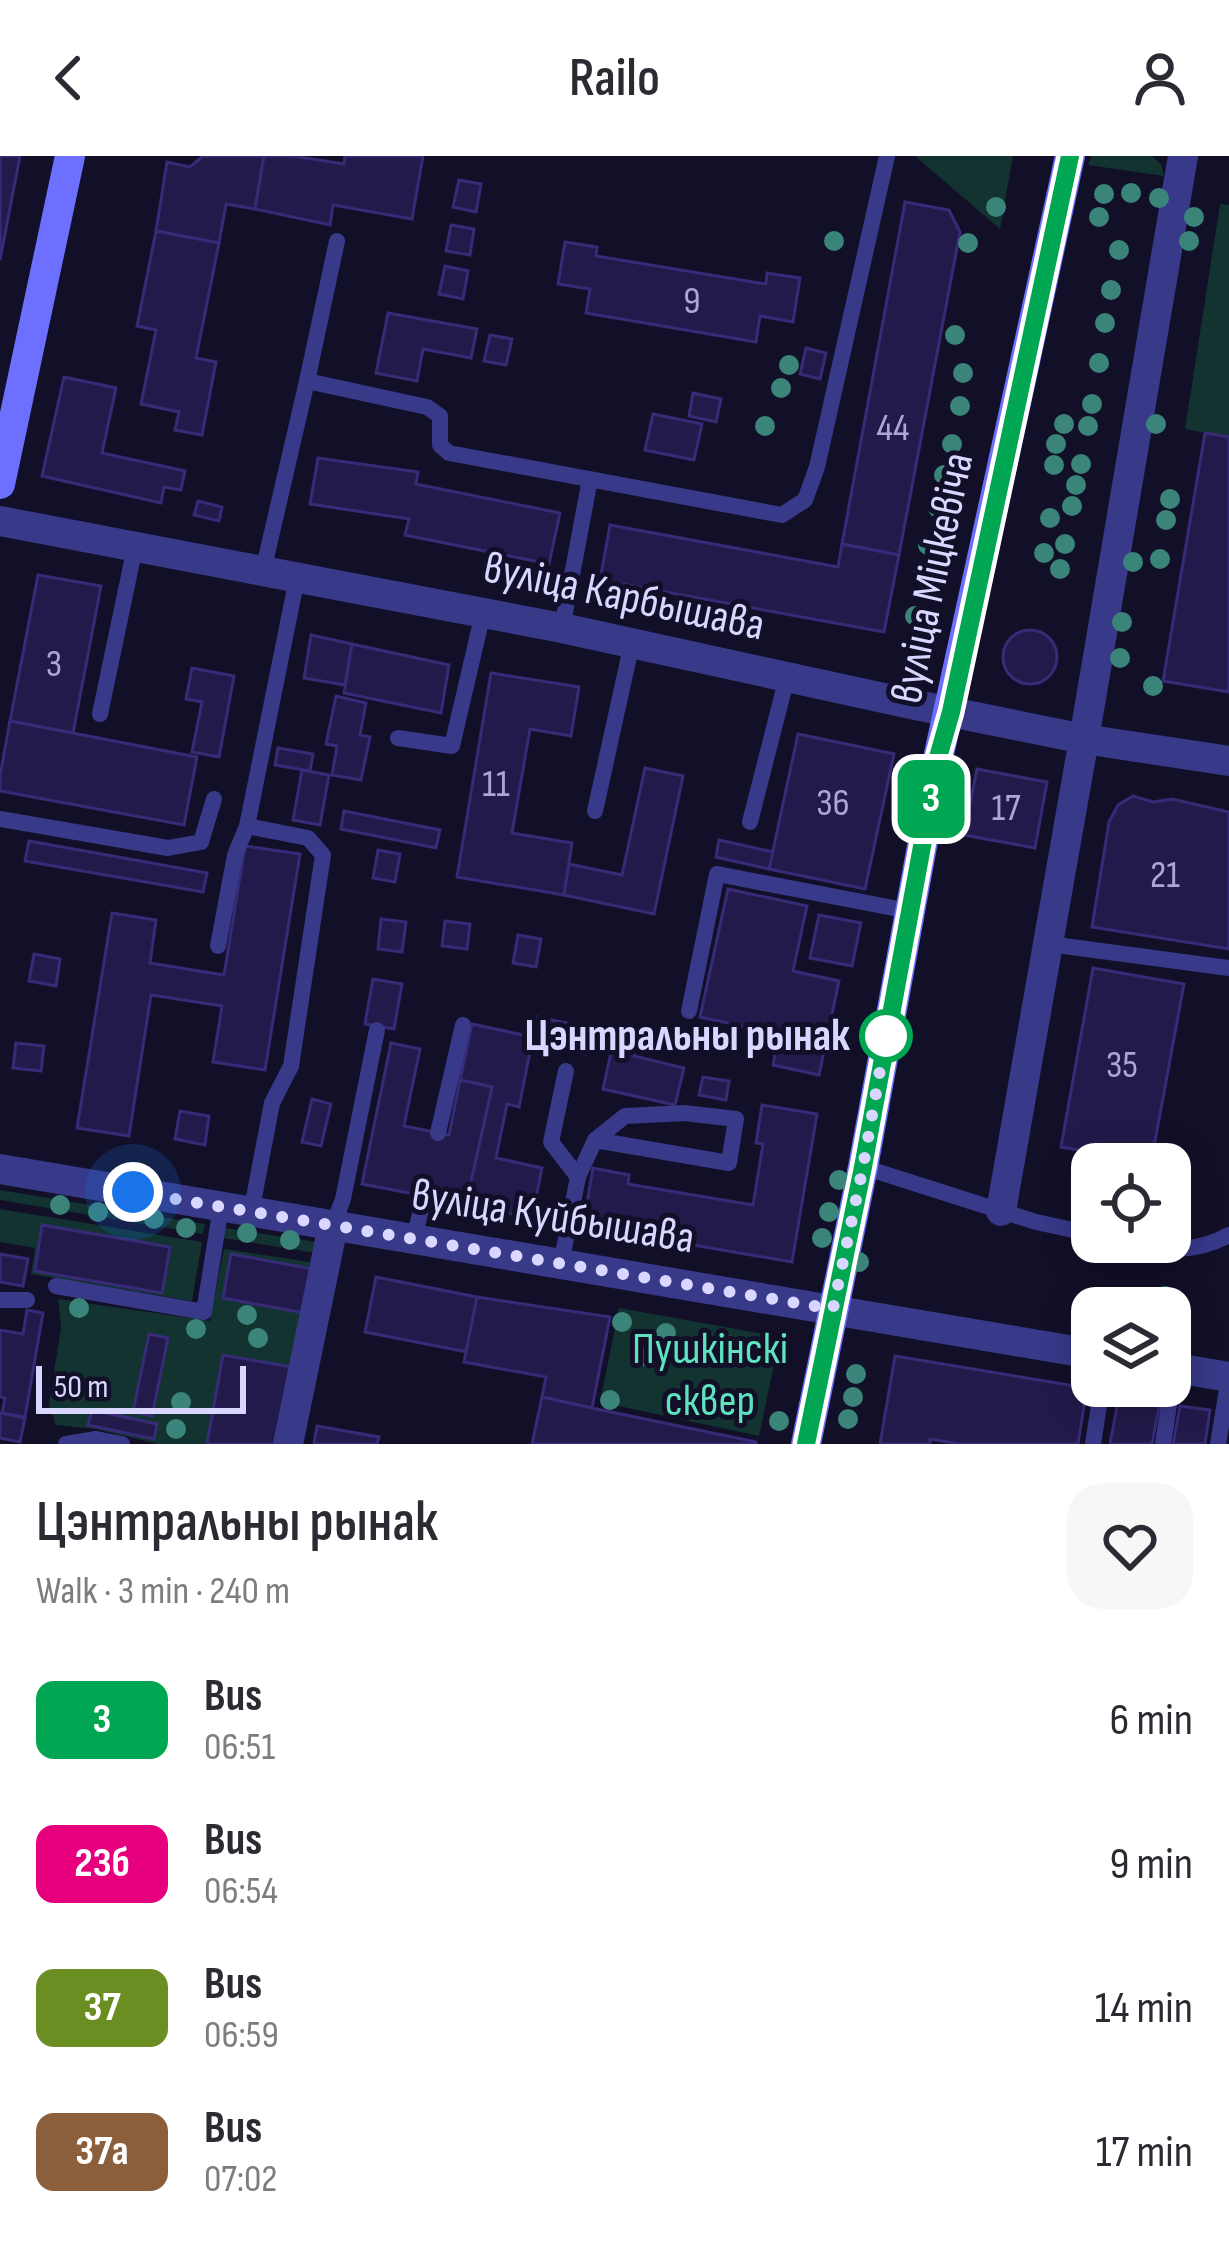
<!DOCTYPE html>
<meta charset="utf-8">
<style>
:root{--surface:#fff;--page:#f7f7f7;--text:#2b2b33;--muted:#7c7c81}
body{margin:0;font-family:"Sofia Sans Condensed",sans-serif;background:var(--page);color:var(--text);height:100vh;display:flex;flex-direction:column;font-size:45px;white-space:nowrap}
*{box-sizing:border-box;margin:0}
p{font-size:39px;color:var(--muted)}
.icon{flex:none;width:66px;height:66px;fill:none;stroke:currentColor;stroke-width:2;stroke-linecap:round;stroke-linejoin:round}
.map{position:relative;height:1288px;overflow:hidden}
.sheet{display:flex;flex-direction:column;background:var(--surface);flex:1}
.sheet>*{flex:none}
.badge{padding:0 24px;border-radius:18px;font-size:42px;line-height:78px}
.buttons{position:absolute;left:1071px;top:987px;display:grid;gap:24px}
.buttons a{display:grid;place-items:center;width:120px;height:120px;border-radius:24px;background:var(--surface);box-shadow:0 6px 30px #0003;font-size:60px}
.scale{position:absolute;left:36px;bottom:30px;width:210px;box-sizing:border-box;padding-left:12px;border:6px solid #d9d6ff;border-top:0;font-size:33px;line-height:42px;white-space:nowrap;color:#d9d6ff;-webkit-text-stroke:9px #120f28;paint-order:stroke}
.you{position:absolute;width:60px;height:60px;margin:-30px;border:9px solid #fff;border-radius:50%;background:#1a73e8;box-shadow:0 0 0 18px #1a73e833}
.map>.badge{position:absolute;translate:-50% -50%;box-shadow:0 0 0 6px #fff}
.round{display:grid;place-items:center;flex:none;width:126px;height:126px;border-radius:36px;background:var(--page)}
.summary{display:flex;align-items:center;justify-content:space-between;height:204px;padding:0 36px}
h1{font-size:57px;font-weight:600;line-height:90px}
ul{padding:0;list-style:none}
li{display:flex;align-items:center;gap:36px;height:144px;padding:0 36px}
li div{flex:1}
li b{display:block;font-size:45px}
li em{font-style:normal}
li .badge{min-width:132px;font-weight:700;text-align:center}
header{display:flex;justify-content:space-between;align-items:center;height:156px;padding:0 36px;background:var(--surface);font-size:54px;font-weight:600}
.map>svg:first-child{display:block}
.green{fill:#123330}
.building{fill:#221a4a;stroke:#372b77;stroke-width:3}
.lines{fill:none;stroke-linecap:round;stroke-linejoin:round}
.service{stroke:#383989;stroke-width:16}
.minor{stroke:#383989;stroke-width:30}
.tertiary{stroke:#383989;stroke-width:30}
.secondary{stroke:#6d6fff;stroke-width:30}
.tree{fill:#3b847a}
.line-casing{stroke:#fff;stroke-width:27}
.line{stroke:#00a651;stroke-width:18}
.walk{stroke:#d9d6ff;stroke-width:12;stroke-dasharray:0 21.6}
.stop-dot{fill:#fff;stroke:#00a651;stroke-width:6}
.labels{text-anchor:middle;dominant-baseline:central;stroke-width:10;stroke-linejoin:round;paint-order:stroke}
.number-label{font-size:39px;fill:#aba7d2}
.street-label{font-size:45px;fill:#d9d6ff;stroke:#120f28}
.stop-label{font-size:45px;font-weight:bold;fill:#d9d6ff;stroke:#120f28;text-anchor:end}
.park-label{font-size:45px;fill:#5de4bd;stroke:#120f28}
</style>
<header><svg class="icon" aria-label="back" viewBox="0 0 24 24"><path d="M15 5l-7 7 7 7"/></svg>Railo<svg class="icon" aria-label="person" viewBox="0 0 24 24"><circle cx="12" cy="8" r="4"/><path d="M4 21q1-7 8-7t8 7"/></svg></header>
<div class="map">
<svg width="1229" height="1288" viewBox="0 0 1229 1288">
<rect width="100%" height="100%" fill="#120f28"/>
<!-- green -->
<g class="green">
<path d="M915,0H1013L1000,73Z"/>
<path d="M1092,0H1152L1161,8L1164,20L1088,9Z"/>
<path d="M1220,48L1229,49V281L1185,273Z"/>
<path d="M0,1034L205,1068L203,1078L0,1044Z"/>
<path d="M0,1053L202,1086L192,1145L31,1118L35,1092L0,1086Z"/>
<path d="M225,1072L317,1086L316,1097L223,1082Z"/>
<path d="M224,1093L316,1107L279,1288H158L96,1273L56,1269L49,1249L61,1171L58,1143L210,1165Z"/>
<path d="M619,1152L780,1181L759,1280L600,1246Z"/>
</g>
<!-- building -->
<g class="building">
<path d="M0,0H20L0,104Z"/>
<path d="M203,0H264L255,53L226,48L219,87L156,75L167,6L190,11Z"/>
<path d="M264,0H293L344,8L345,0H423L412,63L333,49L330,69L255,53Z"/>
<path d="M459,24L481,28L476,56L453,51Z"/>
<path d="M905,46L949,54L960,76L899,399L842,388Z"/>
<path d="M451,69L474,73L470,99L446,95Z"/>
<path d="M156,75L219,87L196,202L216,206L202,279L175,274L179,256L141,248L156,174L137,170Z"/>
<path d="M565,86L597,91L596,100L766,128L767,117L800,122L793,166L760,160L756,186L586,157L590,133L558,128Z"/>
<path d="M445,110L468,115L463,143L439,138Z"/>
<path d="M388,157L477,173L471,202L423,193L417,225L376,217Z"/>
<path d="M490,179L512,183L506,209L484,205Z"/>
<path d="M806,192L826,197L820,223L800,218Z"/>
<path d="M64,221L116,232L102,297L185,315L181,334L164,331L161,347L42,320Z"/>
<path d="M693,237L721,243L716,266L689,260Z"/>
<path d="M653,258L702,268L694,304L645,294Z"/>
<path d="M1205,277L1229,281V536L1163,525Z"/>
<path d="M318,302L418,316L416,328L560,357L549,408L405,379L409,363L310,348Z"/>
<path d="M198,345L222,351L219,365L194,359Z"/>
<path d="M610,369L838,411L842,388L899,399L884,476L600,424Z"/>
<path d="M38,419L101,430L73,577L10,565Z"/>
<circle cx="1030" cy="501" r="27"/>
<path d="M311,479L352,488L345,529L304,522Z"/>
<path d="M352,488L449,509L441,557L344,537Z"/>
<path d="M192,512L234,520L219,601L192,596L202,546L186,543Z"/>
<path d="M491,517L579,531L571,580L530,573L512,677L572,687L564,739L457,721Z"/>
<path d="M336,540L366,547L360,579L370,581L361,624L332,619L337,590L326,588Z"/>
<path d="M10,565L197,601L184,669L0,635V620Z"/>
<path d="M798,578L894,598L865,733L769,713Z"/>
<path d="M278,592L313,598L310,615L275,609Z"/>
<path d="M645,612L683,620L654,758L564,739L569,708L622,719Z"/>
<path d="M977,613L1047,626L1035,692L964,679Z"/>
<path d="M302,614L329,619L320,669L293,664Z"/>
<path d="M1133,640L1153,646L1172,643L1229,656V793L1092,771L1109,666L1118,649Z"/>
<path d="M344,655L440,674L436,692L341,673Z"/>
<path d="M719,684L773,696L769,713L716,701Z"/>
<path d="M29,685L207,717L203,736L25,705Z"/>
<path d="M245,690L300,698L265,914L213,906L222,850L151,839L129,980L77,972L112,757L156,764L150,807L224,819Z"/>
<path d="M378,694L400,698L395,726L373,722Z"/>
<path d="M728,733L807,750L793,815L839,825L819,919L773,909L779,878L700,861Z"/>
<path d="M819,759L861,767L852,810L810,802Z"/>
<path d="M381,763L406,766L402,796L378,793Z"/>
<path d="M445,765L470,768L467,793L442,790Z"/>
<path d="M518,779L541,783L536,811L513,807Z"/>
<path d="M34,798L60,803L56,830L29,825Z"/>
<path d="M1093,812L1184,828L1151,1007L1061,991Z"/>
<path d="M373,823L402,828L394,873L365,868Z"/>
<path d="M538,861L590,872L585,898L533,887Z"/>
<path d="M472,868L533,881L519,951L507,948L496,1002L542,1012L532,1062L466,1048L492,931L460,924Z"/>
<path d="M615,878L638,883L634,900L684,912L675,949L603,933Z"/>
<path d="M16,887L44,890L41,915L13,912Z"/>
<path d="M391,887L420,893L404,970L449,979L460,924L492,931L466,1048L362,1028Z"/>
<path d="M703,921L729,925L726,944L699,939Z"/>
<path d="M312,943L331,948L321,990L302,986Z"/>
<path d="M762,949L817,958L792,1106L583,1070L593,1012L629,1019L628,1028L753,1049L763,988L756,987Z"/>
<path d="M180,955L209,960L205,989L175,983Z"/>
<path d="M42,1069L170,1091L162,1137L35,1115Z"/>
<path d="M0,1098L28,1103L23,1130L0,1126Z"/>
<path d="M231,1098L313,1113L304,1157L223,1142Z"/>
<path d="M376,1121L477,1141L467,1196L365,1176Z"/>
<path d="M477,1141L610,1161L592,1252L542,1241L546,1221L464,1206Z"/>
<path d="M27,1154L43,1157L25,1261L2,1257L5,1242L0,1241V1174L23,1178Z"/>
<path d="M149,1178L168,1182L152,1260L133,1256Z"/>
<path d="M223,1199L292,1211L277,1288H207Z"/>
<path d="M895,1200L1087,1232L1078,1288H959L930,1283V1288H880Z"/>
<path d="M1119,1240L1160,1246L1152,1288H1110Z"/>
<path d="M542,1241L592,1252L756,1286V1288H532Z"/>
<path d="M1180,1250L1210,1254L1205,1288H1173Z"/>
<path d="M92,1254L157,1268L154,1283L88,1269Z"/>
<path d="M0,1257L25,1262L20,1286L0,1282Z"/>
<path d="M317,1270L379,1281L377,1288H314Z"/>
</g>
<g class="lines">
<!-- service -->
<g class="service">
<path d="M307,225L337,85"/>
<path d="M263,415L307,225L427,251L440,260V289L449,297L782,359L805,344L817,311L887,0"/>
<path d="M562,472L590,323"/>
<path d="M100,558L135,391"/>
<path d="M398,582L452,590L483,457"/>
<path d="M595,655L632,487"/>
<path d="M0,663L168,692L201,686L214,643"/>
<path d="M750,666L787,521"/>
<path d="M247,670L308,682L323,699L291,910L272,947L251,1057"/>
<path d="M1049,788L1229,812"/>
<path d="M218,790L235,699L247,670L297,422"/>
<path d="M689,855L717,718L909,755"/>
<path d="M566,915L551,986L578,1021"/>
<path d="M438,977L463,869"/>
<path d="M863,1011L1036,1066L1092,1078"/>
<path d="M333,1070L343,1043L377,874"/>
<path d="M414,1084L424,1040"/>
<path d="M1128,1086C1165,1094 1195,1098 1229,1079"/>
<path d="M561,1108L578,1021L595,984L729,1007L736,963L684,957L625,960L595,984"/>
<path d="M56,1130L204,1156L221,1051"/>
<path d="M0,1144H27"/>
<path d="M66,1288L96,1283L122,1288"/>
<path d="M1093,1288L1102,1230"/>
<path d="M1163,1288L1171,1236"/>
<path d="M1218,1288L1229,1221"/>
</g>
<!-- minor -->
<g class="minor">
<path d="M0,365L562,472L911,548L1084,583L1229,605"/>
<path d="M0,1013L1092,1198"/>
<path d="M1001,1055L1084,583"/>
<path d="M1170,1211L1229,1221"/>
<path d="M288,1288L333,1070"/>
</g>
<!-- tertiary -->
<path class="tertiary" d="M1084,583L1183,0"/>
<!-- secondary -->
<g class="secondary">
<path d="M0,328L70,0"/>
<path d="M806,1288L863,1011L939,598L1070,0"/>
</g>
</g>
<!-- trees -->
<g class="tree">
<circle cx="1131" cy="37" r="10"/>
<circle cx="1104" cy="38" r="10"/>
<circle cx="1159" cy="42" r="10"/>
<circle cx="996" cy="51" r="10"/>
<circle cx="1099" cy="61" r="10"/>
<circle cx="1194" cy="61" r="10"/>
<circle cx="834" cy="85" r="10"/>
<circle cx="1189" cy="85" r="10"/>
<circle cx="968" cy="87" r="10"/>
<circle cx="1119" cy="94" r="10"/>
<circle cx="1111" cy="134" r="10"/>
<circle cx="1105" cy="167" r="10"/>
<circle cx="955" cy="179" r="10"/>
<circle cx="1099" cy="207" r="10"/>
<circle cx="789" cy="209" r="10"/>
<circle cx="963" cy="217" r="10"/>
<circle cx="781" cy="232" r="10"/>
<circle cx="1092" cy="248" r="10"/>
<circle cx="960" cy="250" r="10"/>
<circle cx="1064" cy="268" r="10"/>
<circle cx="1156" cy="268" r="10"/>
<circle cx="765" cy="270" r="10"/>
<circle cx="1088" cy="270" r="10"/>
<circle cx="952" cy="288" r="10"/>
<circle cx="1056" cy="288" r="10"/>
<circle cx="1081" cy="308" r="10"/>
<circle cx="1054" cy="309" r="10"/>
<circle cx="944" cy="319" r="10"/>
<circle cx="1076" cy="329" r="10"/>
<circle cx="1170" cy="343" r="10"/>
<circle cx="1072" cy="350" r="10"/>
<circle cx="938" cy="352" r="10"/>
<circle cx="1050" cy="362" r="10"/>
<circle cx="1166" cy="364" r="10"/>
<circle cx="1065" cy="388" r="10"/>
<circle cx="928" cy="389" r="10"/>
<circle cx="1044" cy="397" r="10"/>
<circle cx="1160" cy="403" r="10"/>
<circle cx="1133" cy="406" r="10"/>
<circle cx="1060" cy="413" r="10"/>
<circle cx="923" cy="417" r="10"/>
<circle cx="915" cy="460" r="10"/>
<circle cx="1122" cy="466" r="10"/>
<circle cx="1120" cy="502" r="10"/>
<circle cx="1153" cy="530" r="10"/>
<circle cx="839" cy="1024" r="10"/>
<circle cx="60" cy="1049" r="10"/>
<circle cx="98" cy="1056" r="10"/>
<circle cx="829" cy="1056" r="10"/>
<circle cx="154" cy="1063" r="10"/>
<circle cx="186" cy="1072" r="10"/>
<circle cx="247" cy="1077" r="10"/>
<circle cx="822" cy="1082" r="10"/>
<circle cx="290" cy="1084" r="10"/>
<circle cx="859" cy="1106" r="10"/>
<circle cx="1165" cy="1140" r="10"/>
<circle cx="79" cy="1152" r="10"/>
<circle cx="247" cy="1159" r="10"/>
<circle cx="622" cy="1166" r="10"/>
<circle cx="196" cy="1173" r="10"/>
<circle cx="666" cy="1177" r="10"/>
<circle cx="258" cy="1182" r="10"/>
<circle cx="727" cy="1189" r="10"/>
<circle cx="648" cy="1201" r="10"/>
<circle cx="856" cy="1218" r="10"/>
<circle cx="853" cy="1241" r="10"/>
<circle cx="610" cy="1244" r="10"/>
<circle cx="181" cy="1246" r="10"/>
<circle cx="848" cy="1263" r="10"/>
<circle cx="779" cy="1265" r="10"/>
<circle cx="176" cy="1273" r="10"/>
</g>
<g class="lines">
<!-- line casing -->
<g class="line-casing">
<path id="line" d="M806,1288L863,1011L939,598L951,556L1070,0"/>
</g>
<!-- line -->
<use href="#line" class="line"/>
<!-- walk -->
<path class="walk" d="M133,1036L833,1153L863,1011L886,880"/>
</g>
<!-- markers -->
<circle class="stop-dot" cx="886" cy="880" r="24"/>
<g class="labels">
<!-- number labels -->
<g class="number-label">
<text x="692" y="145">9</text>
<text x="893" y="272">44</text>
<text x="54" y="508">3</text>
<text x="496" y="628">11</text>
<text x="833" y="647">36</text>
<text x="1006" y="652">17</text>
<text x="1165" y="719">21</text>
<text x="1122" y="909">35</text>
</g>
<!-- street labels -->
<g class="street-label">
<text transform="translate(933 422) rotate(-78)">вуліца Міцкевіча</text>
<text transform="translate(624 441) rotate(12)">вуліца Карбышава</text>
<text transform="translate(553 1061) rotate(9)">вуліца Куйбышава</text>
</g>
<!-- stop labels -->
<g class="stop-label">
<text x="850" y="880">Цэнтральны рынак</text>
</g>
<!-- park labels -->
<g class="park-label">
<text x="710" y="1193">Пушкінскі<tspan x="710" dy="52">сквер</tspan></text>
</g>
</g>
</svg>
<div class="buttons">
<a><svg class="icon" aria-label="locate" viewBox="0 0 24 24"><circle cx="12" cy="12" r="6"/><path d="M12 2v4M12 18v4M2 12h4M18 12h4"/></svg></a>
<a><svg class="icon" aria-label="layers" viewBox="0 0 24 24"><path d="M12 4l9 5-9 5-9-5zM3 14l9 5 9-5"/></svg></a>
</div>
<div class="scale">50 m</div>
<div class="you" style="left:133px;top:1036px"></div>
<b class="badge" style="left:931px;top:643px;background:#00a651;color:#fff">3</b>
</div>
<section class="sheet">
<div class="summary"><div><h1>Цэнтральны рынак</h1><p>Walk · 3 min · 240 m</p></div><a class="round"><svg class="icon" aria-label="heart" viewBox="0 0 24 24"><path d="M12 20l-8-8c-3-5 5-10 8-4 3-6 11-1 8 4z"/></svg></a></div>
<ul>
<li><span class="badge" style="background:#00a651;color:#fff">3</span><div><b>Bus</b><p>06:51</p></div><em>6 min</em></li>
<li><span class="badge" style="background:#e6007e;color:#fff">23б</span><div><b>Bus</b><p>06:54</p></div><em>9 min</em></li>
<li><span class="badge" style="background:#6b8e23;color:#fff">37</span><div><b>Bus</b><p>06:59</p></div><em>14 min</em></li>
<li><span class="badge" style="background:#8b5e3c;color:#fff">37а</span><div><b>Bus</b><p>07:02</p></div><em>17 min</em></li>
</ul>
</section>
